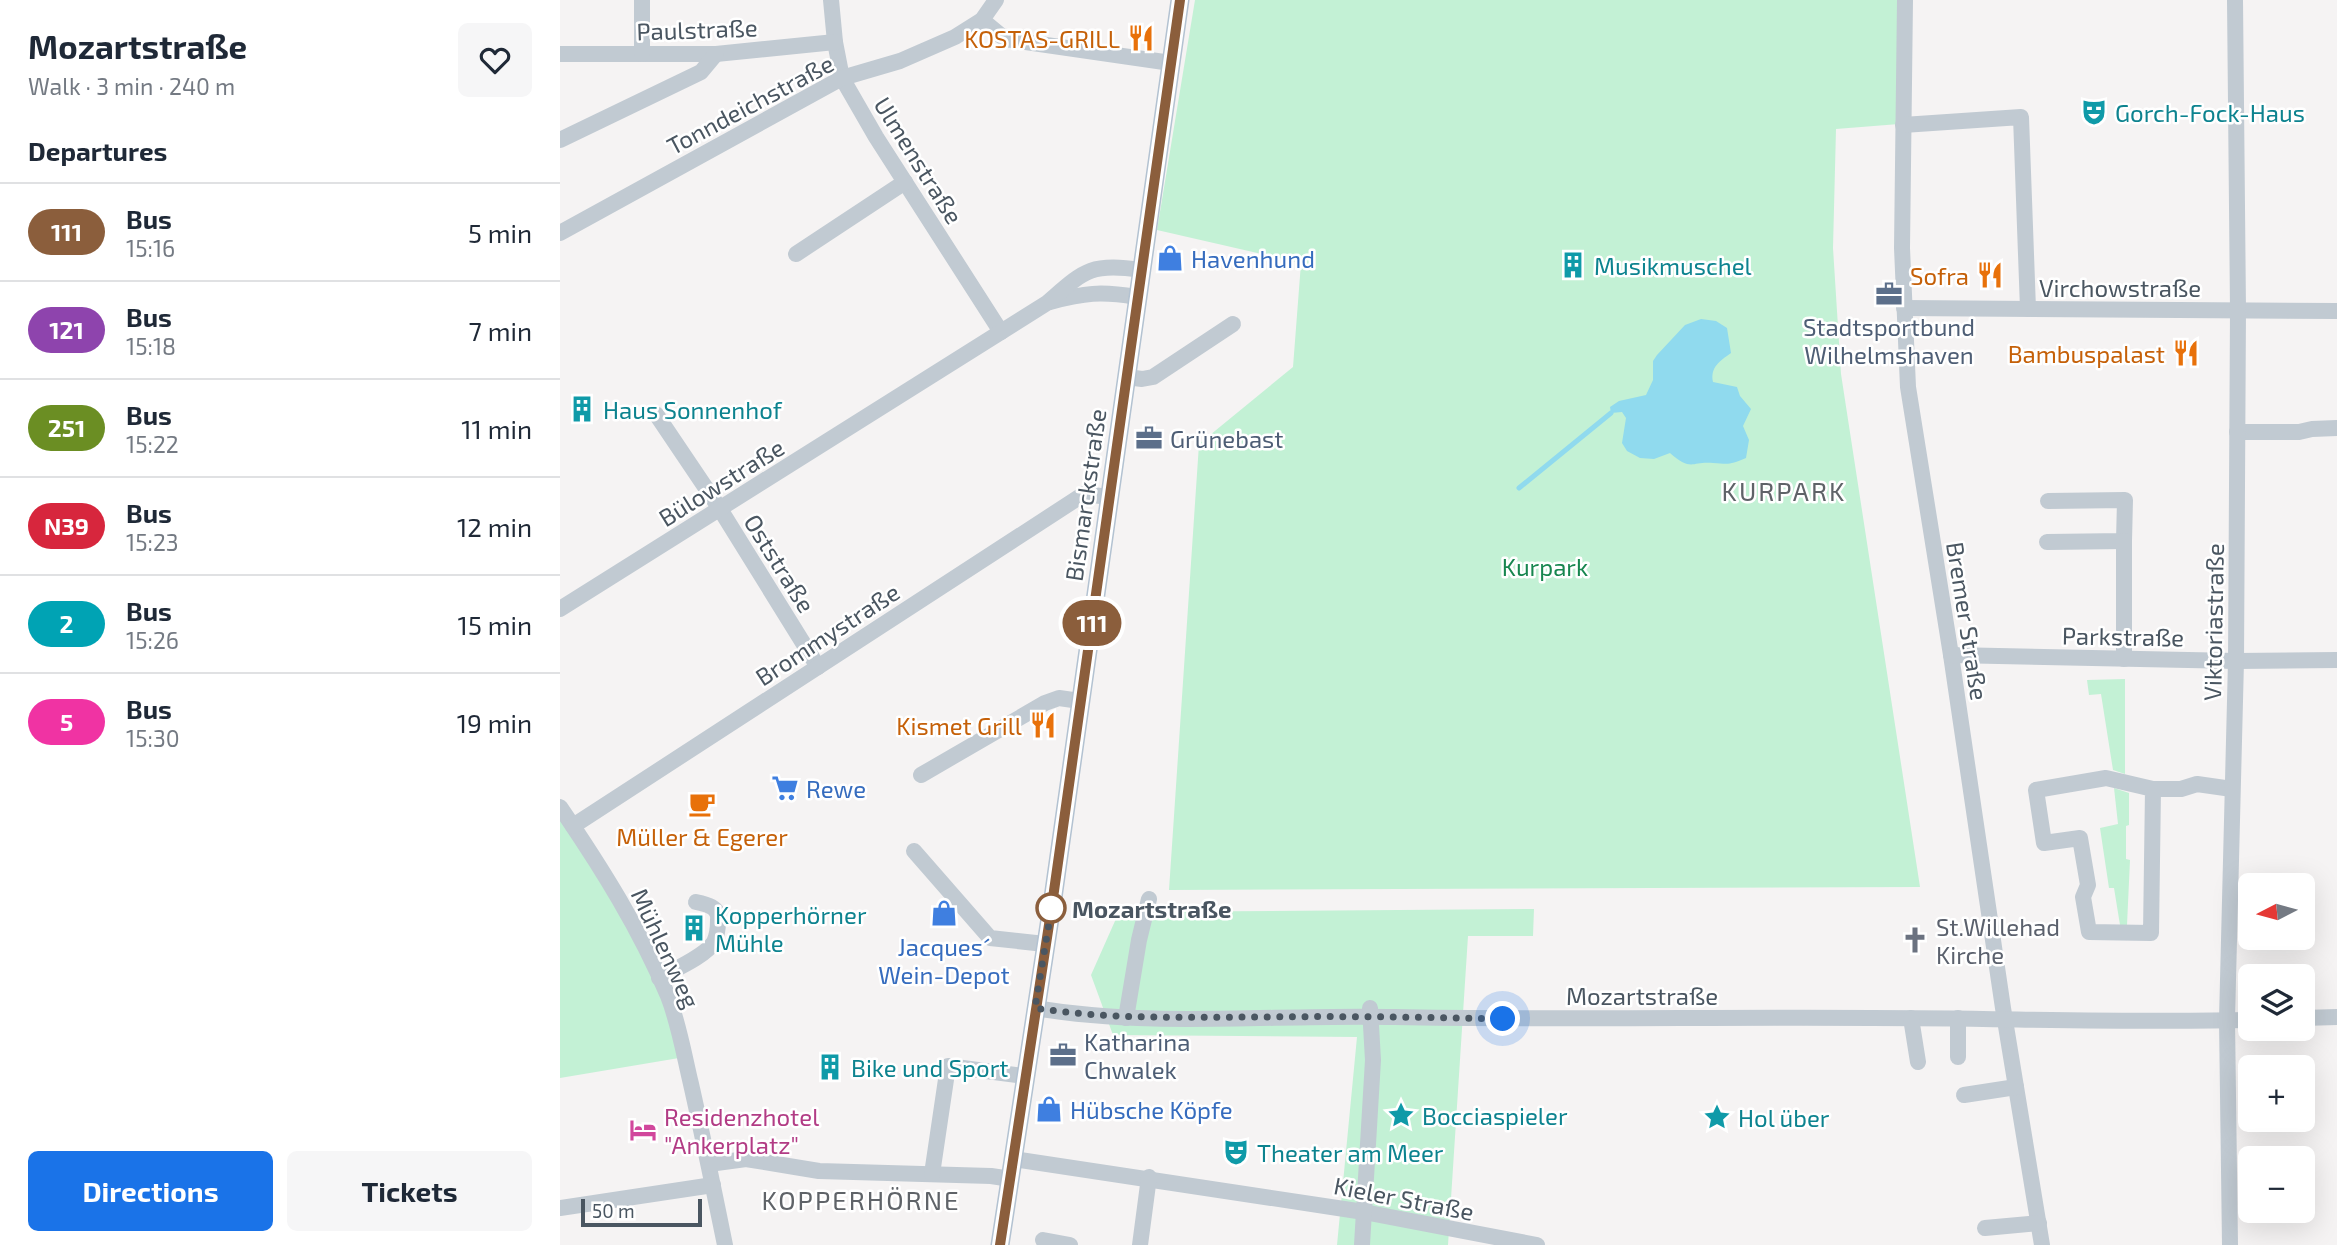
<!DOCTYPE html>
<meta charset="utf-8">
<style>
:root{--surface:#fff;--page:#f6f6f7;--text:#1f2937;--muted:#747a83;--line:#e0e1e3;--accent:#1a73e8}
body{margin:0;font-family:"Exo 2",sans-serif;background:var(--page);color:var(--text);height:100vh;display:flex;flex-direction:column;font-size:26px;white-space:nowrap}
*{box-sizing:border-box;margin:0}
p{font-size:23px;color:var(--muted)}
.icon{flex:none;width:38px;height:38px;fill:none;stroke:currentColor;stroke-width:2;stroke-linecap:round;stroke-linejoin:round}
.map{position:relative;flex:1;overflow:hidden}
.drawer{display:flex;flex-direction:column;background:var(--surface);width:560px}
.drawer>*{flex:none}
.badge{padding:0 14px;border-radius:23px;font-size:24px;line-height:46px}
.needle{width:46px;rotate:264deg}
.tools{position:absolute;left:1678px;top:873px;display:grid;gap:14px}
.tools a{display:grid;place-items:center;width:77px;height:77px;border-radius:10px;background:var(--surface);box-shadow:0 7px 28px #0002;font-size:35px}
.scale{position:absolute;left:21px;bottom:18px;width:121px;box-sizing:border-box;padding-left:7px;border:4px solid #4a5661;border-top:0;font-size:19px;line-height:24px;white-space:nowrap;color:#4a5661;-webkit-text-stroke:5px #fff;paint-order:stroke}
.you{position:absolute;width:35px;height:35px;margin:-18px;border:5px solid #fff;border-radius:50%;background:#1a73e8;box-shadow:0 0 0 10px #1a73e833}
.map>.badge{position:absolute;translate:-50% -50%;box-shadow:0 0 0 4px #fff}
h2{padding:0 28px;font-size:26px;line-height:63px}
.round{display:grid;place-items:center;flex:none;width:74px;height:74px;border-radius:10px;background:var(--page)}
.overview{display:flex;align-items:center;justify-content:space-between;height:119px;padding:0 28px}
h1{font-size:33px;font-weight:700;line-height:52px}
.action{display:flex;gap:14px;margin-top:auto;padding:14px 28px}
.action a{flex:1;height:80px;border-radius:10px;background:var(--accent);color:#fff;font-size:28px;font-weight:700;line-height:80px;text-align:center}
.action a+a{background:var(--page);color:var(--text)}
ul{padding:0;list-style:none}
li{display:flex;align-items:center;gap:21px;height:98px;padding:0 28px;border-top:2px solid var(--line)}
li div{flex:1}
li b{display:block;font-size:26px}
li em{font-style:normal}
li .badge{min-width:77px;font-weight:700;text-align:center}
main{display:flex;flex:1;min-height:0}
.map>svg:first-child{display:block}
.green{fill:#c3f1d5}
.water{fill:#90daee}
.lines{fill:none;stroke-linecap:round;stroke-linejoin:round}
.stream{stroke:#90daee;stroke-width:5}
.minor{stroke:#c1cad2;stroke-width:16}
.major{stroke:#b3c2d1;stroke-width:19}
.line-casing{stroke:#fff;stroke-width:16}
.line{stroke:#8b5e3c;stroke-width:10}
.walk{stroke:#4a5661;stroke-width:7;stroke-dasharray:0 12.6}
.stop-dot{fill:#fff;stroke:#8b5e3c;stroke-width:3.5}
.labels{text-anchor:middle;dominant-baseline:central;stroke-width:5;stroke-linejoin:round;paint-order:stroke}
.street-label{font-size:24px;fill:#4a5661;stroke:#fff}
.food-label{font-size:24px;fill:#c56008;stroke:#fff;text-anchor:end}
.culture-label{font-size:24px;fill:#0d838f;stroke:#fff;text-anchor:start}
.shop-label{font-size:24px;fill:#366cbe;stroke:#fff;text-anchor:start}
.service-label{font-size:24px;fill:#4e5e75;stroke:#fff;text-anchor:start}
.park-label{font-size:24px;fill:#17864f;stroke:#fff}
.stop-label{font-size:24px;font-weight:bold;fill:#4a5661;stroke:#fff;text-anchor:start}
.worship-label{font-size:24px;fill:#5b616d;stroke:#fff;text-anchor:start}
.hotel-label{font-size:24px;fill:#b23c85;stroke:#fff;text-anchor:start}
.neighbourhood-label{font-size:26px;letter-spacing:2px;fill:#5f6368;stroke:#fff}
</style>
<main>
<section class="drawer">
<div class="overview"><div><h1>Mozartstraße</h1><p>Walk · 3 min · 240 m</p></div><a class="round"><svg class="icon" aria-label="heart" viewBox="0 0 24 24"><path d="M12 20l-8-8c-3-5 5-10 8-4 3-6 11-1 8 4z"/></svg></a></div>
<h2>Departures</h2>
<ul>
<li><span class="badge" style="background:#8b5e3c;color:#fff">111</span><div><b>Bus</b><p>15:16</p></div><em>5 min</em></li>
<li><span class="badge" style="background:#8e44ad;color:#fff">121</span><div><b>Bus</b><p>15:18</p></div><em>7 min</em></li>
<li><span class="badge" style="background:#6b8e23;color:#fff">251</span><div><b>Bus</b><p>15:22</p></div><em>11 min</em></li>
<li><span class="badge" style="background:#d7263d;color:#fff">N39</span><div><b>Bus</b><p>15:23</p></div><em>12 min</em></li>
<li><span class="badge" style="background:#00a3b4;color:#fff">2</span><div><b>Bus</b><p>15:26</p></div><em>15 min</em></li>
<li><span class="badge" style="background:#f033a3;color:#fff">5</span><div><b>Bus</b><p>15:30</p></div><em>19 min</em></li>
</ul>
<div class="action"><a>Directions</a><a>Tickets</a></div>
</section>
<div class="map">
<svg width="1777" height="1245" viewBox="0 0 1777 1245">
<rect width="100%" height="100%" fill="#f5f3f3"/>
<!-- green -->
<g class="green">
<path d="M635,0H1339V124L1276,129L1273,248L1281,374L1360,887L609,890L639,444L733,367L741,263L597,230Z"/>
<path d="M1565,679V774L1553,770L1541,694L1529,695L1527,680Z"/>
<path d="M1554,788L1569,793V825L1566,826V859L1570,860L1567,925H1560L1554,888H1549L1540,828L1558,824Z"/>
<path d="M0,816L44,880L104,998L119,1058L0,1078Z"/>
<path d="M974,909L973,936H908L888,1245H777L797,1037L553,1035L531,975L559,912Z"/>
</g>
<!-- water -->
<path class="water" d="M1141,319L1156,321L1167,328L1171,353C1160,361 1150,367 1153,382L1177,387L1180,396L1191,409L1183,426L1189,440L1186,458C1170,465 1169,464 1153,463C1131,461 1132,472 1110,453L1094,459L1080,458L1067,451L1062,443L1066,418L1062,412L1051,413L1050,407L1059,401L1086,395L1093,380V361L1097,355L1125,325Z"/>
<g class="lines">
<!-- stream -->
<path class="stream" d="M959,488L1051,413"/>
<!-- minor -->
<g class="minor">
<path d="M271,0L275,42L282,78L316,137L441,332"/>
<path d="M1345,0L1342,248L1348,387L1391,655L1443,1008L1482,1245"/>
<path d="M422,20L445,39L611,63"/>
<path d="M0,54H156L275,42"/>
<path d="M82,54V0"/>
<path d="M1343,125L1461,117L1468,309"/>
<path d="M0,140L141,72L156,54"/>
<path d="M0,233L282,78L340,61L395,37L422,20L436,0"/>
<path d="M236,254L345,182"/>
<path d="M490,302C524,293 541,291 576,297"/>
<path d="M1344,308L1777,311"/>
<path d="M567,377L582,379L593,377L673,324"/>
<path d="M96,414L160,509L258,667"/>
<path d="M1677,432H1739L1752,429L1777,428"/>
<path d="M1487,542L1564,541L1565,500L1488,501"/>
<path d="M0,609L487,303C523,272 530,262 580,270"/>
<path d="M1391,655L1676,661L1777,660"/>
<path d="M1564,659V541"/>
<path d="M361,775L485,703L499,698L520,701"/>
<path d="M1593,789L1591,933L1529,932L1523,897L1528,885L1520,838L1484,843L1476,790L1546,778L1593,789H1621L1637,784L1672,789"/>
<path d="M0,807C41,867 80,929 108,996C119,1024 124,1055 131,1084C143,1137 154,1191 165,1245"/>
<path d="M13,826L524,494L549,497"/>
<path d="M354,851L430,938L485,944"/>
<path d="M99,978C113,970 146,956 154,942C157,936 158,927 158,920C160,907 146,904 136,902"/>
<path d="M475,1008C593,1028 715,1014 835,1017C994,1020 1153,1017 1312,1018C1438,1018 1564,1023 1690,1020"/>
<path d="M566,1018L579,940L589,899"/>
<path d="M1351,1018L1358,1062"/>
<path d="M1743,1018L1777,1017"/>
<path d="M1398,1057V1018"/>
<path d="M1404,1095L1456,1087"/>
<path d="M454,1159L804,1212L977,1245"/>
<path d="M149,1164L186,1159L259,1171L431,1176L451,1179"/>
<path d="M372,1174L388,1066L464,1076"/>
<path d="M0,1208L153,1185"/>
<path d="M1425,1228L1479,1223"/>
<path d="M483,1240L510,1245"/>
<path d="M580,1245L589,1177"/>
<path d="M802,1245L813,1060L810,1008"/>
<path d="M1670,1245L1667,1020L1676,661L1678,310L1675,0"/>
</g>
<!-- major -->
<path class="major" d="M440,1245L492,905L620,0"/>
</g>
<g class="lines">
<!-- line casing -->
<g class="line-casing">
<path id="line" d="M440,1245L492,905L620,0"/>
</g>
<!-- line -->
<use href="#line" class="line"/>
<!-- walk -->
<path class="walk" d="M491,908L492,905L475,1008C551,1020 627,1017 703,1017C783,1016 863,1017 943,1019"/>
</g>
<!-- icons -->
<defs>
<g id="restaurant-bare" transform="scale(2.1)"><path d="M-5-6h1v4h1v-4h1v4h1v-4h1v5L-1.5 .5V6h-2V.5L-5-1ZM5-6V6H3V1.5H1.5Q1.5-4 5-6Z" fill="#e8710a" stroke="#fff" stroke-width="2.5" paint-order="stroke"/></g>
<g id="theatre-bare" transform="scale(2.1)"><path d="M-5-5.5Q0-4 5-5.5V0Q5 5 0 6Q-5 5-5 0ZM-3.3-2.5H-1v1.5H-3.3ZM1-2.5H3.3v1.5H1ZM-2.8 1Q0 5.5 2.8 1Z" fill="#0f9aa8" stroke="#fff" stroke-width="2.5" paint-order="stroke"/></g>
<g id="shop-bare" transform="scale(2.1)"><path d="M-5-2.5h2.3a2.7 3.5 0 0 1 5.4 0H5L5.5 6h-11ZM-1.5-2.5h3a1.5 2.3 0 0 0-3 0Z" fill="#3f7fe0" stroke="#fff" stroke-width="2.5" paint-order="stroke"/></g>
<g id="building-bare" transform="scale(2.1)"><path d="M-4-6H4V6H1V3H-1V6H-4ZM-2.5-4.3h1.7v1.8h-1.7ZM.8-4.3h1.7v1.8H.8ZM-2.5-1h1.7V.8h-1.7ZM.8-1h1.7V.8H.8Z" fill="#0f9aa8" stroke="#fff" stroke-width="2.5" paint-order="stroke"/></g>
<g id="office-bare" transform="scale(2.1)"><path d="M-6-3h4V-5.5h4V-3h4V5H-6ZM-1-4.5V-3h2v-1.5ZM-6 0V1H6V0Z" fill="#5c6f8a" stroke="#fff" stroke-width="2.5" paint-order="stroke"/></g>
<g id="supermarket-bare" transform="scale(2.1)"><path d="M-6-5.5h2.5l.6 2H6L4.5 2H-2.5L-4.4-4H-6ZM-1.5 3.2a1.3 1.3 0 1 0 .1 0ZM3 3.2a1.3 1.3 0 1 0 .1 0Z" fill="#3f7fe0" stroke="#fff" stroke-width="2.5" paint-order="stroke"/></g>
<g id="cafe-bare" transform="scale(2.1)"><path d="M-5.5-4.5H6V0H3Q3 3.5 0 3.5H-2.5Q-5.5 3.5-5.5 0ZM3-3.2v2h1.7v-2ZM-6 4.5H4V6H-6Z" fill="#e8710a" stroke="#fff" stroke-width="2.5" paint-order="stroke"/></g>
<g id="church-bare" transform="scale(2.1)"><path d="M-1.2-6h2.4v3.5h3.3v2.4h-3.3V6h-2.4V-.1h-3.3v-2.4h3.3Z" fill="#6b7280" stroke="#fff" stroke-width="2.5" paint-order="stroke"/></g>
<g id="sight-bare" transform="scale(2.1)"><path d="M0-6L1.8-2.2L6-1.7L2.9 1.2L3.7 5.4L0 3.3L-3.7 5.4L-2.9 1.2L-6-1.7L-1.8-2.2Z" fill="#0f9aa8" stroke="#fff" stroke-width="2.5" paint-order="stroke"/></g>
<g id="hotel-bare" transform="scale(2.1)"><path d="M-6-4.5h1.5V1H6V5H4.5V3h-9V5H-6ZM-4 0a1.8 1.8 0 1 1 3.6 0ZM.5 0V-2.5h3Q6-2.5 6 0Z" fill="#d1479c" stroke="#fff" stroke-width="2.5" paint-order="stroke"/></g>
</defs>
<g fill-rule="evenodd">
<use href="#restaurant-bare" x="581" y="38"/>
<use href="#theatre-bare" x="1534" y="112"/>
<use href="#shop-bare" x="610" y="258"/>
<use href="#building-bare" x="1013" y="265"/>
<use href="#restaurant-bare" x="1430" y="275"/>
<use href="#office-bare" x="1329" y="294"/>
<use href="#restaurant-bare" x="1626" y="353"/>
<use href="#building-bare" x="22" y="409"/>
<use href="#office-bare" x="589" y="438"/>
<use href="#restaurant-bare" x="483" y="725"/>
<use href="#supermarket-bare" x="225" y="788"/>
<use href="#cafe-bare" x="142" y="804"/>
<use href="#shop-bare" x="384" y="913"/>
<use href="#building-bare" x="134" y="928"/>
<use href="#church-bare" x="1355" y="940"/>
<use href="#office-bare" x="503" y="1055"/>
<use href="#building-bare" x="270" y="1067"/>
<use href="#shop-bare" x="489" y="1109"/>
<use href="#sight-bare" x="841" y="1115"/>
<use href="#sight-bare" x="1157" y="1117"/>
<use href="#hotel-bare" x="83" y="1130"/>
<use href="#theatre-bare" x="676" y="1152"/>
</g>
<!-- markers -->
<circle class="stop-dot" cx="491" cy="908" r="14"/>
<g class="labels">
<!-- street labels -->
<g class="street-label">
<text transform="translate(137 29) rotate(-2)">Paulstraße</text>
<text transform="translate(190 104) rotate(-28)">Tonndeichstraße</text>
<text transform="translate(359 160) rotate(58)">Ulmenstraße</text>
<text x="1560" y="287">Virchowstraße</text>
<text transform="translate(161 482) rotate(-32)">Bülowstraße</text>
<text transform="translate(525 495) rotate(-82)">Bismarckstraße</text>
<text transform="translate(220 563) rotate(58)">Oststraße</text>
<text transform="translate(1408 621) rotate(81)">Bremer Straße</text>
<text transform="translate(1653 622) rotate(-89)">Viktoriastraße</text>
<text transform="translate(267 634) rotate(-33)">Brommystraße</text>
<text transform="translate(1563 636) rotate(1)">Parkstraße</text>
<text transform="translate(106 948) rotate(65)">Mühlenweg</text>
<text x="1082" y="995">Mozartstraße</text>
<text transform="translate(844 1198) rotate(11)">Kieler Straße</text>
</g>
<!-- food labels -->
<g class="food-label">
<text x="560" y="38">KOSTAS-GRILL</text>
<text x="1409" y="275">Sofra</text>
<text x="1605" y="353">Bambuspalast</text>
<text x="462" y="725">Kismet Grill</text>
<text x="142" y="836" text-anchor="middle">Müller &amp; Egerer</text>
</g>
<!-- culture labels -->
<g class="culture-label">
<text x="1555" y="112">Gorch-Fock-Haus</text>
<text x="1034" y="265">Musikmuschel</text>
<text x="43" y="409">Haus Sonnenhof</text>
<text x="155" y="914">Kopperhörner<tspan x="155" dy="28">Mühle</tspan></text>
<text x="291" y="1067">Bike und Sport</text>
<text x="862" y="1115">Bocciaspieler</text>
<text x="1178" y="1117">Hol über</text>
<text x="697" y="1152">Theater am Meer</text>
</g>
<!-- shop labels -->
<g class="shop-label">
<text x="631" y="258">Havenhund</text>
<text x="246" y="788">Rewe</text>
<text x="384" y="946" text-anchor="middle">Jacques´<tspan x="384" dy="28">Wein-Depot</tspan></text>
<text x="510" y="1109">Hübsche Köpfe</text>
</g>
<!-- service labels -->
<g class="service-label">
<text x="1329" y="326" text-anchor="middle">Stadtsportbund<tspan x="1329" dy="28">Wilhelmshaven</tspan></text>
<text x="610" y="438">Grünebast</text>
<text x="524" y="1041">Katharina<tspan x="524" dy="28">Chwalek</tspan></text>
</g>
<!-- park labels -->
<g class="park-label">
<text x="985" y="566">Kurpark</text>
</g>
<!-- stop labels -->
<g class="stop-label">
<text x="512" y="908">Mozartstraße</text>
</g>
<!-- worship labels -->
<g class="worship-label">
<text x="1376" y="926">St.Willehad<tspan x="1376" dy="28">Kirche</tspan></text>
</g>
<!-- hotel labels -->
<g class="hotel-label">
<text x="104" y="1116">Residenzhotel<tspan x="104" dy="28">"Ankerplatz"</tspan></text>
</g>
<!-- neighbourhood labels -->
<g class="neighbourhood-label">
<text x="1224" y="490">KURPARK</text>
<text x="301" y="1199">KOPPERHÖRNE</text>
</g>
</g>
</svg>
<div class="tools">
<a><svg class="needle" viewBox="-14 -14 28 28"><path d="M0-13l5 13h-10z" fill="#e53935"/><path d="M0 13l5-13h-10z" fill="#747a83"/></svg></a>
<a><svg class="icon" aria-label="layers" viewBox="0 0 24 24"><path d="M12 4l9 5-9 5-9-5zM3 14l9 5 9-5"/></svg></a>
<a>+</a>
<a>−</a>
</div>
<div class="scale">50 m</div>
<div class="you" style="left:943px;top:1019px"></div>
<b class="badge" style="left:532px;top:623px;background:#8b5e3c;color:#fff">111</b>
</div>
</main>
